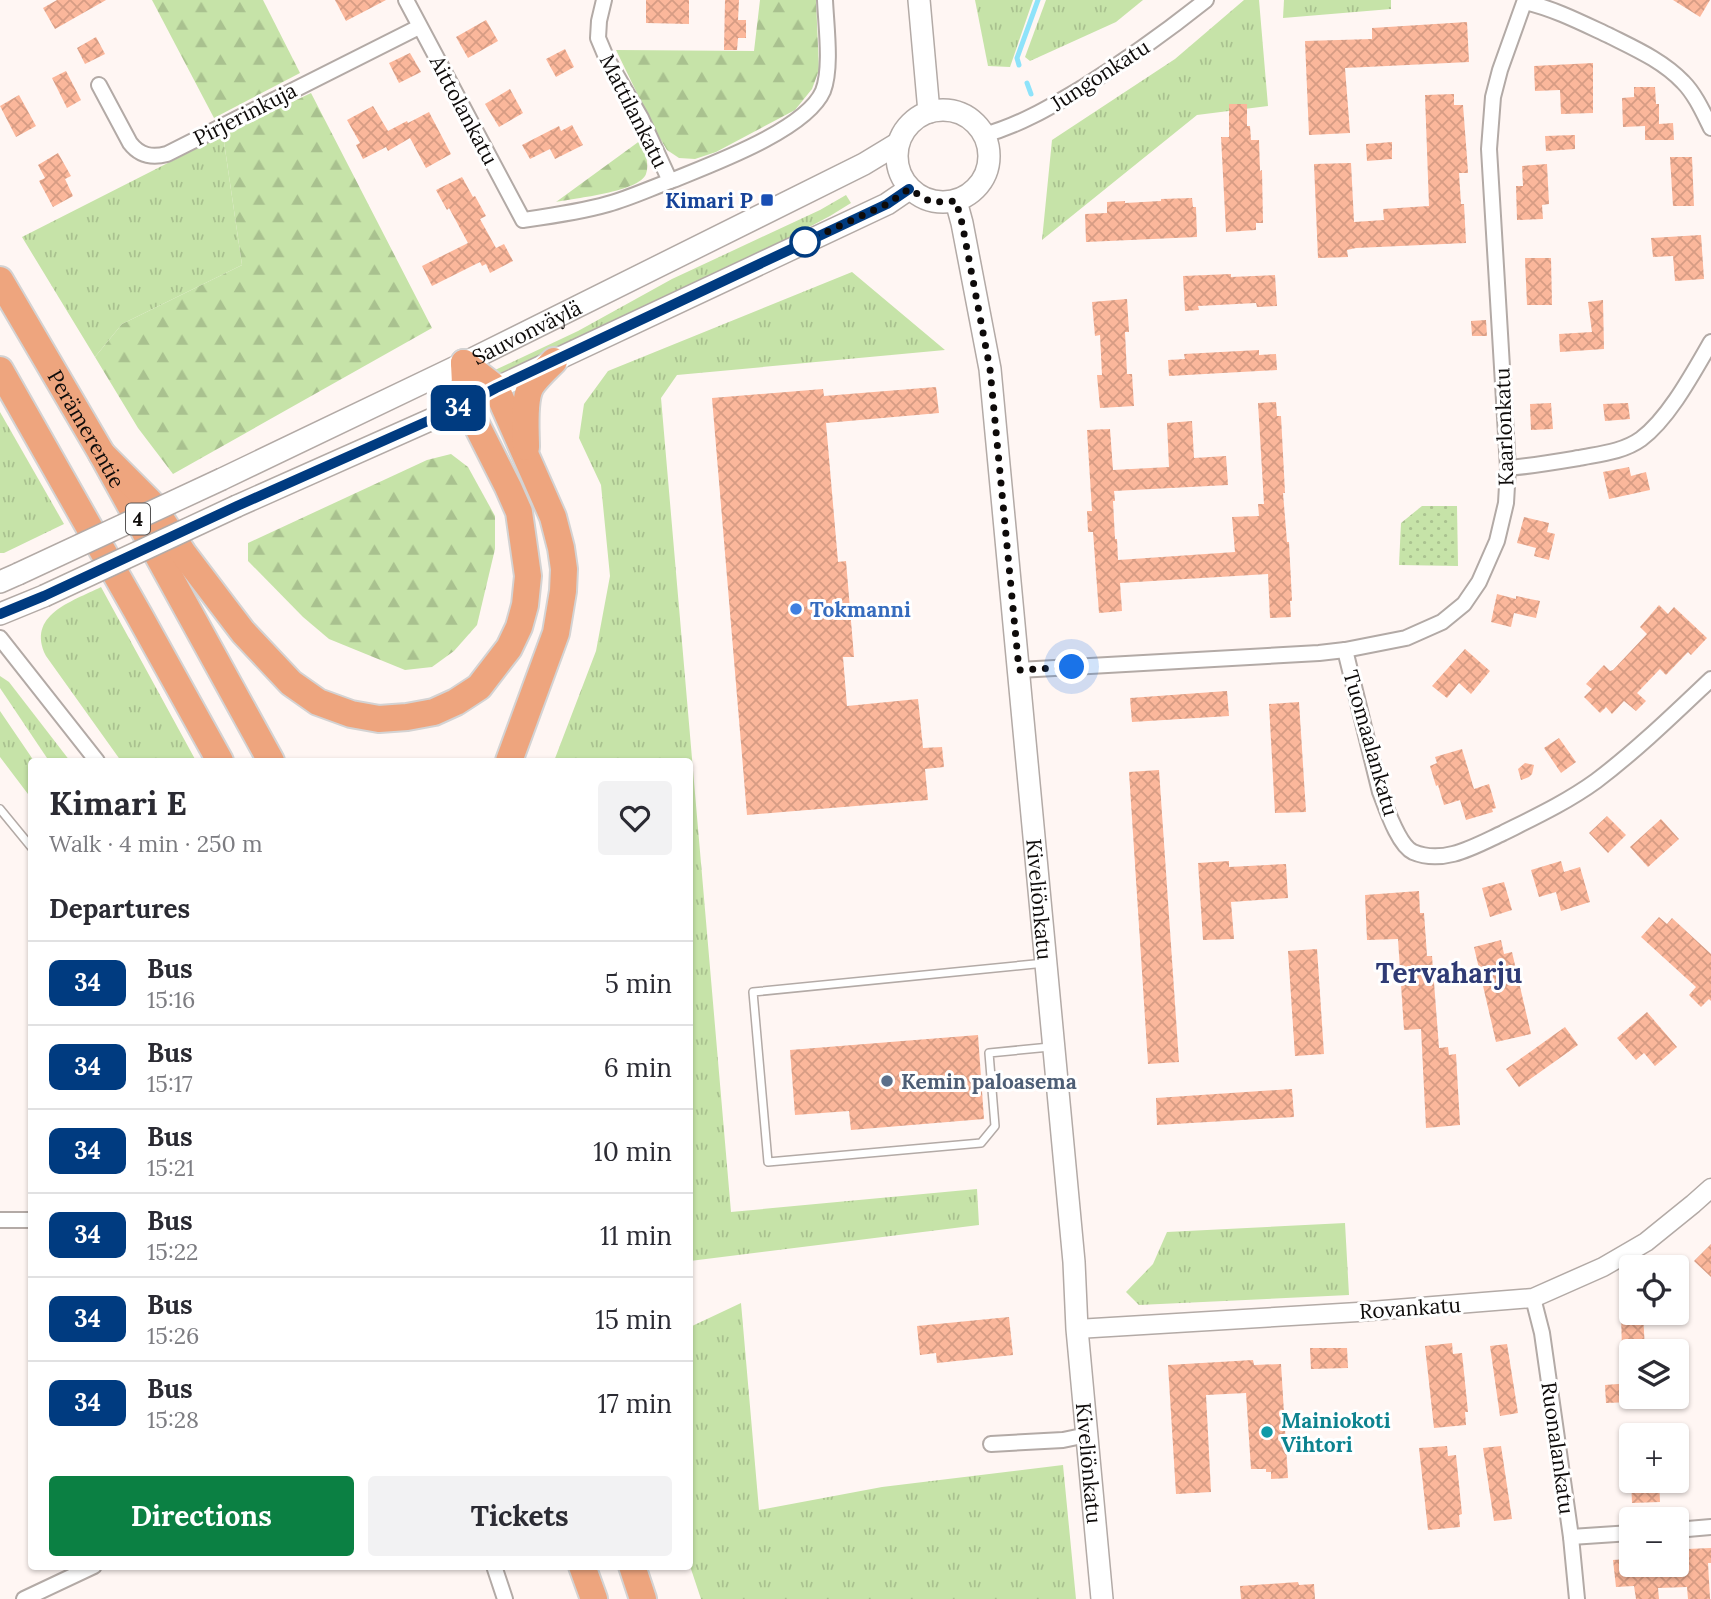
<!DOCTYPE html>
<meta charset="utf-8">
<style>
:root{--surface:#fff;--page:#f2f2f3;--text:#2b2b33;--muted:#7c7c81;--line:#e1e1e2;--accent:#0b8043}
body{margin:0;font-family:Lora,serif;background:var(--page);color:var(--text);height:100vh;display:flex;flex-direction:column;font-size:26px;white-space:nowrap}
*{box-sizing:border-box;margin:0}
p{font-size:23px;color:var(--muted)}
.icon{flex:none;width:38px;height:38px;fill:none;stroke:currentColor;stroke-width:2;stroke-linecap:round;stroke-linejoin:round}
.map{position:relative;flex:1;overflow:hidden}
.side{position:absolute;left:28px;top:758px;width:665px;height:812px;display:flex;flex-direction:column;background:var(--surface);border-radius:7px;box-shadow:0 2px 5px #0004}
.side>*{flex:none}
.badge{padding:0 14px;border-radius:10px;font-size:24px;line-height:46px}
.fabs{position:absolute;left:1619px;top:1255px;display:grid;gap:14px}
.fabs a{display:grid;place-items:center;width:70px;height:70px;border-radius:7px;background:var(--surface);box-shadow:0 2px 5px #0004;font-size:35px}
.you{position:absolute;width:35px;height:35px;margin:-18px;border:5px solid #fff;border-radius:50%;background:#1a73e8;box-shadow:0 0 0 10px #1a73e833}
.map>.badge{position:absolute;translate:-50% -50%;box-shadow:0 0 0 4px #fff}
h2{padding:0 21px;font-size:26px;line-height:63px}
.round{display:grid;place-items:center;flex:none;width:74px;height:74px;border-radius:7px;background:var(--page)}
.overview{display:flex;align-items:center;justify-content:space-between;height:119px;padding:0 21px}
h1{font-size:33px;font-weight:700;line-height:52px}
.cta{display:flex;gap:14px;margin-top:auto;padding:14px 21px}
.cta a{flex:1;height:80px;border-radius:7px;background:var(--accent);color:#fff;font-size:28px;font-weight:700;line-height:80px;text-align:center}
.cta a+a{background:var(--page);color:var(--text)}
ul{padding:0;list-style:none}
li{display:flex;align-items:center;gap:21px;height:84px;padding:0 21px;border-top:2px solid var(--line)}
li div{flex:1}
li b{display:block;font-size:26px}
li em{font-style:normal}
li .badge{min-width:77px;font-weight:700;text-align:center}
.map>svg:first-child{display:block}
.grass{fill:url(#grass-tufts)}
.forest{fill:url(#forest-firs)}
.park{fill:url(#park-dots)}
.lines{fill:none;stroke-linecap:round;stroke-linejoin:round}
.stream{stroke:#8ee3fa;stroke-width:5}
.building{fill:url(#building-cross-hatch)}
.service-casing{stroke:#b3aaa6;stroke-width:10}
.minor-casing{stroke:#b3aaa6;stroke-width:18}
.tertiary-casing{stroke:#b3aaa6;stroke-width:21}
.secondary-casing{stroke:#b3aaa6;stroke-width:24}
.motorway-casing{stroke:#d4d3d3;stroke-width:30}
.service{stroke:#fff;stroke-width:7}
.minor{stroke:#fff;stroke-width:14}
.tertiary{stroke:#fff;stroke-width:18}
.secondary{stroke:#fff;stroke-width:21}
.motorway{stroke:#eea57e;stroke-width:26}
.secondary-bridge-casing{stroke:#b3aaa6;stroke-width:24;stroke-linecap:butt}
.secondary-bridge{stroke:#fff;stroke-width:21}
.line-casing{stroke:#fff;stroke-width:16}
.line{stroke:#003b80;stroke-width:10}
.walk{stroke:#0e0b0a;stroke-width:7;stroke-dasharray:0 12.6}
.transit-dot{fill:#1a4fb4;stroke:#fff;stroke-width:2.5}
.stop-dot{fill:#fff;stroke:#003b80;stroke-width:3.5}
.shop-dot{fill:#3f7fe0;stroke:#fff;stroke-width:2.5}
.service-dot{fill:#5c6f8a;stroke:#fff;stroke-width:2.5}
.culture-dot{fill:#0f9aa8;stroke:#fff;stroke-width:2.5}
.labels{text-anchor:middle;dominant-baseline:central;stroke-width:6;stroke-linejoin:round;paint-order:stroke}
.shield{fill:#fff;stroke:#565454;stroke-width:2}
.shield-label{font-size:19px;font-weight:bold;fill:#0e0b0a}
.street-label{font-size:21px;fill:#0e0b0a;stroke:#fff}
.transit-label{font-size:21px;font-weight:bold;fill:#164399;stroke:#fff;text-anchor:end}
.shop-label{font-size:21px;font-weight:bold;fill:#366cbe;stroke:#fff;text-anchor:start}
.service-label{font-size:21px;font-weight:bold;fill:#4e5e75;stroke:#fff;text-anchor:start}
.culture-label{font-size:21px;font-weight:bold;fill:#0d838f;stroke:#fff;text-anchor:start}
.district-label{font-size:28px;font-weight:bold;fill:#2f3b75;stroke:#fff}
</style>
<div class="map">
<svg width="1711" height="1599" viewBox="0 0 1711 1599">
<defs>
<pattern id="grass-tufts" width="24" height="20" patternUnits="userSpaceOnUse" patternTransform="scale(1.75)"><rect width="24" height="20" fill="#c6e3a8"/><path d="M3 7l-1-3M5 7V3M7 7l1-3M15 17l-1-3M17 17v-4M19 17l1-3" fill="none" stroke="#a9c18f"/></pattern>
<pattern id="forest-firs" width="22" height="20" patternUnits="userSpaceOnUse" patternTransform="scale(1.75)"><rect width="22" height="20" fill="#c6e3a8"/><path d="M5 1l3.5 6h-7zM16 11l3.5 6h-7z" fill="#a9c18f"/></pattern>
<pattern id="park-dots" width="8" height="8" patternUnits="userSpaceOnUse" patternTransform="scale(1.75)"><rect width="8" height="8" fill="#c6e3a8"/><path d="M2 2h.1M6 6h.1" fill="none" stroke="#a9c18f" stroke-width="1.8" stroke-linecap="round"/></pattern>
<pattern id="building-cross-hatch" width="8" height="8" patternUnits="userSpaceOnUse" patternTransform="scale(1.75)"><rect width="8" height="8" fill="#fbb79b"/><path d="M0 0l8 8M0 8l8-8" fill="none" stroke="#d69c84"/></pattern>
</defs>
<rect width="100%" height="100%" fill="#fff6f3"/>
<!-- grass -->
<g class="grass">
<path d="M975,0H1033L1010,67L988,66Z"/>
<path d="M1046,0H1143L1116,22L1030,61L1025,57Z"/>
<path d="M1244,0H1259L1268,106L1197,115L1042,240L1052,140L1175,59Z"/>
<path d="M1284,0H1391V9L1283,18Z"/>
<path d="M223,135L242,265L122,324L95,357L22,237Z"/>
<path d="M846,195L851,203L830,216L760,253L497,375L495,370L578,331L672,279L820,210Z"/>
<path d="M852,272L945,350L677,375L661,398L731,1212L977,1189L979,1225L690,1261V761H554L596,651L610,576L601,485L579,438L584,404L608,371Z"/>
<path d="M0,412L64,524L4,553H0Z"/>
<path d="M101,587L196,761H121L46,656C26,615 71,602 101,587Z"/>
<path d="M0,676L9,682L70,761H49L0,688Z"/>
<path d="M0,711L34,761H32L31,798L0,757Z"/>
<path d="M1345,1223L1349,1295L1139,1305L1126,1292L1153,1264L1167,1232Z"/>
<path d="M741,1303L759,1510L882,1487L1063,1465L1076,1599H701L690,1566V1327Z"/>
</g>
<!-- forest -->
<g class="forest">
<path d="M152,0H263L300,73L214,118Z"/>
<path d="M760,0H816L819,70L812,89L795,110L716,152L695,159L679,158L667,150L655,130L616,50L754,51Z"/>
<path d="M311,93L432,328L173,474L138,428L95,357L122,324L242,265L223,135Z"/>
<path d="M641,140C644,149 650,164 646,174C639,192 575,198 556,202Z"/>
<path d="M451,454L468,467L495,516V549L477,625L454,651L432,667L405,670L329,639L303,617L248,561V543L427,460Z"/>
</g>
<!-- park -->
<path class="park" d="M1422,506H1457L1458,566L1399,565L1401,523Z"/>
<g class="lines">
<!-- stream -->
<g class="stream">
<path d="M1019,65L1017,58L1038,0"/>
<path d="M1027,83L1031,94"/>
</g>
</g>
<!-- building -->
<g class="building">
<path d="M57,0H106L55,29L43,8Z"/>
<path d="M335,0H386L346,21Z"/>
<path d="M646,0H689V24L646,23Z"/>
<path d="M725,0H739L738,20H746V38H738L737,50H724Z"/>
<path d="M1673,0H1710L1700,17Z"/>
<path d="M486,20L498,41L468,58L456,37Z"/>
<path d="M1467,22L1469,62L1345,68L1350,133L1309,135L1305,41L1372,39V28Z"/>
<path d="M96,37L105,54L85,64L77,48Z"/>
<path d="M565,49L574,67L556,77L546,59Z"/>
<path d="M410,53L421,72L399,83L389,63Z"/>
<path d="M1593,63V113L1561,114L1560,90L1535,91L1534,66Z"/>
<path d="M66,71L81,100L67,108L52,78Z"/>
<path d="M1634,87H1655L1656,104H1659V124L1673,123L1674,140H1645V126L1623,127L1622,98L1634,97Z"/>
<path d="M510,89L523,113L499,127L485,104Z"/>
<path d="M1454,94V105H1463L1467,158L1468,173H1459L1461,204H1464L1466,243L1356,248L1347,250L1348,257L1318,258L1314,164L1351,163L1354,222L1384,220L1383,209L1429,206L1425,95Z"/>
<path d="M19,95L36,126L16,137L0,106Z"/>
<path d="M1229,104H1247V126H1250L1251,140H1259L1260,171L1262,170L1263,223H1256V230L1226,232L1221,137H1229Z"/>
<path d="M373,106L388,131L407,121L408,123L429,112L451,154L426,168L410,138L388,151L386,147L363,159L356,145L360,143L347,120Z"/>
<path d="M572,125L583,145L555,159L550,149L530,159L522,145L559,126L561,131Z"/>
<path d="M1575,135V149L1546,151L1545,136Z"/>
<path d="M1392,142V159L1367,161L1366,144Z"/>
<path d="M58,153L71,176L65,179L73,196L53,207L39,181L45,178L38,165Z"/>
<path d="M1670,157H1692L1694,206H1673Z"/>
<path d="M1547,164L1549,204L1542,205L1543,219L1517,220L1516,186H1523L1522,166Z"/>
<path d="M462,177L473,197L475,196L486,216L480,219L496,248L504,244L513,261L490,273L486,264L482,266L480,262L432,286L422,266L468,243L449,208L447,210L436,190Z"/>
<path d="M1192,198L1193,207H1196L1197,237L1086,242L1085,214L1107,213V202L1125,201V203L1161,201V199Z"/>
<path d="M1701,235L1704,279L1675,281L1673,256L1653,257L1651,238Z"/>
<path d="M1525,258H1551L1552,305H1527Z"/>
<path d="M1231,274V277L1275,275L1277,306L1257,307L1256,303L1198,306L1199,310L1185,311L1183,276Z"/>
<path d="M1127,299L1129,332H1125L1127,374H1132L1134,406L1100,408L1097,375H1102L1100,335L1095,336L1092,302Z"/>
<path d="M1603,300L1604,349L1560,352L1559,334L1592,332L1588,302Z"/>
<path d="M1486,320L1487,336H1472L1471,321Z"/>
<path d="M1259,350V355L1276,354L1277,370L1169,376L1168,360L1185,359L1184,354Z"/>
<path d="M936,387L939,413L826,423L838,562L846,561L854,657H843L847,706L918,699L923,748L942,747L944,767L925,769L928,800L747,815L712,398L823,389L824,396Z"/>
<path d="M1276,402L1277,416H1281L1285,493H1283L1287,542H1289L1292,601H1290L1291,617L1270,618L1268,574L1120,583L1122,611L1099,613L1093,532H1088L1087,511H1092L1087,430L1110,429L1113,470L1169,467L1167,423L1192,421L1194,458L1226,456L1228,485L1114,491L1115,501H1113L1115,539H1117L1118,560L1235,552L1232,517L1259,516L1258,504H1264L1258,403Z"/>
<path d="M1551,403L1553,429L1531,430L1530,404Z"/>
<path d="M1628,403L1630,419L1605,421L1603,404Z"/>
<path d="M1629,467L1631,476L1646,472L1650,490L1609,499L1603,472Z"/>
<path d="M1524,517L1549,523L1547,532L1555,534L1549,560L1534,556L1536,548L1517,543Z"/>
<path d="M1497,594L1516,599V596L1540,601L1536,618L1514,613L1511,627L1491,622Z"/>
<path d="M1659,605L1668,614L1674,607L1707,638L1691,655L1688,652L1666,675L1660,669L1637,693L1646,701L1636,711L1624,701L1612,714L1606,707L1600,713L1584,697L1592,689L1586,684L1604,665L1610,671L1613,670L1647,634L1640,627Z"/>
<path d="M1465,649L1490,671L1471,694L1459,683L1447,698L1432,686Z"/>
<path d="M1227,691L1229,716L1132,722L1130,698Z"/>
<path d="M1299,702L1306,812L1275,813L1269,704Z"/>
<path d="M1559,738L1576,762L1561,773L1544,748Z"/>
<path d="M1462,749L1474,789L1489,784L1496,808L1492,809L1493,812L1466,820L1460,800L1444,805L1438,785L1436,786L1430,766L1437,763L1435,757Z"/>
<path d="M1525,763L1534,765L1532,774L1529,777L1521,780L1518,769Z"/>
<path d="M1159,770L1179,1062L1148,1064L1129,772Z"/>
<path d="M1607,816L1626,835L1608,853L1589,833Z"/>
<path d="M1661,819L1679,839L1648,867L1630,847Z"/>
<path d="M1229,861V867L1286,864L1288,898L1231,902L1234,939L1203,940L1198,863Z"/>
<path d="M1561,861L1564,872L1580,867L1590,902L1561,911L1556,892L1539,897L1531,870Z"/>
<path d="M1504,882L1512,910L1490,917L1482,888Z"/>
<path d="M1419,891L1420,913H1424L1427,956H1432L1439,1048L1448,1047L1449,1055L1456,1054L1460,1125L1426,1128L1421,1029L1404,1030L1398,939L1367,940L1365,895Z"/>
<path d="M1659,917L1667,924L1672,918L1711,954V1001L1709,999L1701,1007L1689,995L1696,987L1641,937Z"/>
<path d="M1501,940L1504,954L1512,952L1531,1034L1496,1042L1474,947Z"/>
<path d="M1317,949L1324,1054L1295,1056L1288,951Z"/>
<path d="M1647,1012L1677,1047L1655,1066L1644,1053L1636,1060L1617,1038Z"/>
<path d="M1565,1027L1578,1045L1519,1087L1506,1069Z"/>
<path d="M978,1035L984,1119L851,1130L849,1111L795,1115L790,1050Z"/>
<path d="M1292,1089L1294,1117L1157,1125L1156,1098Z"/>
<path d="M1711,1244V1277L1694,1261Z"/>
<path d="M1643,1312L1645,1351H1622L1621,1313Z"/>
<path d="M1009,1317L1013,1355L937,1363L936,1353L920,1355L917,1326Z"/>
<path d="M1452,1343L1453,1354L1462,1353L1468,1412H1465L1466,1425L1434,1428L1425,1346Z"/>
<path d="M1507,1344L1518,1413L1500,1416L1490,1346Z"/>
<path d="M1310,1348H1347L1348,1368L1311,1369Z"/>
<path d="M1253,1360L1254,1365L1281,1364L1288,1478L1271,1479V1472H1266V1469H1251L1246,1393L1206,1395L1211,1492L1176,1494L1168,1365Z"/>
<path d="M1631,1383V1402L1606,1403L1605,1385Z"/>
<path d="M1447,1446L1448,1456L1456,1455L1462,1514L1459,1515L1460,1527L1428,1530L1419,1448Z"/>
<path d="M1501,1446L1512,1519L1494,1521L1483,1448Z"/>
<path d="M1631,1480H1659L1660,1502L1632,1503Z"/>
<path d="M1711,1548V1563H1708L1710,1599H1688L1687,1587L1658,1588L1659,1599H1636L1634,1586L1616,1587L1613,1560L1627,1559L1628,1567L1651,1564H1656V1567L1688,1565L1687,1549Z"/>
<path d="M1298,1582L1299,1585L1314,1584L1315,1599H1241L1240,1586Z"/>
</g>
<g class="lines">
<!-- service casing -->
<g class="service-casing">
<g id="service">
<path d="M0,809L32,848"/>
<path d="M1045,963L753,992L768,1162L981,1143L995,1126L989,1053L1050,1047"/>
</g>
</g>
<!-- minor casing -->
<g class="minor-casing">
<g id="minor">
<path d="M406,0L523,220C551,216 580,212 608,204C630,198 651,188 673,180C712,164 806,130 823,91C832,68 826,25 825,0"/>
<path d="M604,0L599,21L598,38L606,57L641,118L670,181"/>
<path d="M1525,2C1555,9 1582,23 1610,36C1636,49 1663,61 1683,82C1695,94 1703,112 1711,128"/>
<path d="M99,85L130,143C140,156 152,158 167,154L419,27"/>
<path d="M984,135C1020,125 1050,107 1082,88C1125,61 1166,32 1206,0"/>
<path d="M1508,468C1532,466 1555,462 1579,458C1599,454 1623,452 1641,439C1669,418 1693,373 1711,342"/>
<path d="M0,638L97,761"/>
<path d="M1345,650L1380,792C1386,807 1398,845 1413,852C1444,865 1475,846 1503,833C1535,817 1567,802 1596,781C1637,750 1674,714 1711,679"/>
<path d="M1019,670L1319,653L1345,650L1406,638L1442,622L1464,604L1479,582L1497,541L1506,503L1508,468L1489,149L1493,97L1500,70L1525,0"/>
<path d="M0,1220H32"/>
<path d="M1533,1298L1542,1333L1571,1537L1577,1599"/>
<path d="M991,1444L1063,1440L1087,1435"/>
<path d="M1676,1530L1711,1527"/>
<path d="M1571,1537L1631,1533"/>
<path d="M494,1566L505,1599"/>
<path d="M24,1599L94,1566"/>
</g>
</g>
<!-- tertiary casing -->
<g class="tertiary-casing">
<path id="tertiary" d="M1077,1329L1358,1312L1533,1298L1603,1267L1646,1242L1693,1204L1711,1188"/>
</g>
<!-- secondary casing -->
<g class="secondary-casing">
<g id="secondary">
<path d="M919,0L929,112"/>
<circle cx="943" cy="156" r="46"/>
<path id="s1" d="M956,201L962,223L990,369L1074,1262L1077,1329L1102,1599"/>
<path id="s2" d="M222,479L464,363L864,164L897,144"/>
<path d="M237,506L466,404L496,388L887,204L909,189"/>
<path d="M0,582L18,574"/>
<path d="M0,614L44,596"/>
</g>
</g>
<!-- motorway casing -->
<g class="motorway-casing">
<g id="motorway">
<path id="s3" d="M0,280L102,454L271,761"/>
<path d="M464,363L496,388L553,517L561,548L564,569L563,591L556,633L509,761"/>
<path d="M0,370L139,615L220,761"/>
<path d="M526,447C526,431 523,400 531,386C537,377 546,369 554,361"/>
<path d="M102,454L150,502L183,553L243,632L291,683L318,702L351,714L379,719L407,717L434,712L456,702L479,687L509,648L519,627L525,605L528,576L519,512L508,487L466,404L464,363"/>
<path d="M582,1566L594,1599"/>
<path d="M632,1566L643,1599"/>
</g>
</g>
<!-- service -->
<use href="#service" class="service"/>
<!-- minor -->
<use href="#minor" class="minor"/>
<!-- tertiary -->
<use href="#tertiary" class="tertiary"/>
<!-- secondary -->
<use href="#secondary" class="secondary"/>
<!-- motorway -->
<use href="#motorway" class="motorway"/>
<!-- secondary-bridge casing -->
<g class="secondary-bridge-casing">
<g id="secondary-bridge">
<path d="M18,574L222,479"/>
<path d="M44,596L237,506"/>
</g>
</g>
<!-- secondary-bridge -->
<use href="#secondary-bridge" class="secondary-bridge"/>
</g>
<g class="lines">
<!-- line casing -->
<g class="line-casing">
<path id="line" d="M0,614L44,596L237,506L466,404L496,388L887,204L909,189"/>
</g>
<!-- line -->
<use href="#line" class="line"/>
<!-- walk -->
<path class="walk" d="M805,242L887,204L909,189L931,202L956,201L962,223L990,369L1019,670L1072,667"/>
</g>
<!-- markers -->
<rect class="transit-dot" x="760" y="193" width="14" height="14" rx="3.5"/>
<circle class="stop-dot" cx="805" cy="242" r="14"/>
<circle class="shop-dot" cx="796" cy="609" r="7"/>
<circle class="service-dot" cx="887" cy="1081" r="7"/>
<circle class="culture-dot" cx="1267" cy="1432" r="7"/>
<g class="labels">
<!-- shield labels -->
<rect class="shield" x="126" y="503.5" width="24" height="31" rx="5"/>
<g class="shield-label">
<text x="138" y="519">4</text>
</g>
<!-- street labels -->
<g class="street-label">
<text transform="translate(1100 75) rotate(-33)">Jungonkatu</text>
<text transform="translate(464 110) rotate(62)">Aittolankatu</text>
<text transform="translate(634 111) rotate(63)">Mattilankatu</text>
<text transform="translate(245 114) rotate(-27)">Pirjerinkuja</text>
<text stroke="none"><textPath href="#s2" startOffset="338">Sauvonväylä</textPath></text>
<text transform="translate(1504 427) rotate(-92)">Kaarlonkatu</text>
<text stroke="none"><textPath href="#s3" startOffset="172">Perämerentie</textPath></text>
<text transform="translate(1371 743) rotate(74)">Tuomaalankatu</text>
<text stroke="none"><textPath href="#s1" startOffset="704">Kiveliönkatu</textPath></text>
<text transform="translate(1410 1308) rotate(-4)">Rovankatu</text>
<text transform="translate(1558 1448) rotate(82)">Ruonalankatu</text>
<text stroke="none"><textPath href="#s1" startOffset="1270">Kiveliönkatu</textPath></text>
</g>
<!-- transit labels -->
<g class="transit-label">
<text x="753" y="200">Kimari P</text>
</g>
<!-- shop labels -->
<g class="shop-label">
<text x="810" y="609">Tokmanni</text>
</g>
<!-- service labels -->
<g class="service-label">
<text x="901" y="1081">Kemin paloasema</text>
</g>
<!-- culture labels -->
<g class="culture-label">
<text x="1281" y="1420">Mainiokoti<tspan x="1281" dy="24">Vihtori</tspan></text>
</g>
<!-- district labels -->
<g class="district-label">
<text x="1449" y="973">Tervaharju</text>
</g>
</g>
</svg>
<div class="fabs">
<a><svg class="icon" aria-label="locate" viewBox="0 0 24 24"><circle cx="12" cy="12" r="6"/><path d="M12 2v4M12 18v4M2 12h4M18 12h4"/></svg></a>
<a><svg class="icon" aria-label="layers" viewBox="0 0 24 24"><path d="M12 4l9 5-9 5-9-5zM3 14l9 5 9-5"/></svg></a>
<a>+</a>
<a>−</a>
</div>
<div class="you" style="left:1072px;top:667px"></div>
<b class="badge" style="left:458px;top:408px;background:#003b80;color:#fff">34</b>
<section class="side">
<div class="overview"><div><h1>Kimari E</h1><p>Walk · 4 min · 250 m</p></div><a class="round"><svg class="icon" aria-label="heart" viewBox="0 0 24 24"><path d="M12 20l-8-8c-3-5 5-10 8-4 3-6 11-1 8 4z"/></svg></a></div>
<h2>Departures</h2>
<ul>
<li><span class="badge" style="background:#003b80;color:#fff">34</span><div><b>Bus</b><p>15:16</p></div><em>5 min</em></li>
<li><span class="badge" style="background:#003b80;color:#fff">34</span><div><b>Bus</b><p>15:17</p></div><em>6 min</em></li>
<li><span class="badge" style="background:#003b80;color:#fff">34</span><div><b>Bus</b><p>15:21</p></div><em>10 min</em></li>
<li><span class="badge" style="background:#003b80;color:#fff">34</span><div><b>Bus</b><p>15:22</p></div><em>11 min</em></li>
<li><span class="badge" style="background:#003b80;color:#fff">34</span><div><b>Bus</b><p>15:26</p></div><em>15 min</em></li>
<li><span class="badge" style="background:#003b80;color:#fff">34</span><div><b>Bus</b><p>15:28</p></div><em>17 min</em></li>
</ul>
<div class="cta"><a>Directions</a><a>Tickets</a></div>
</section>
</div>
